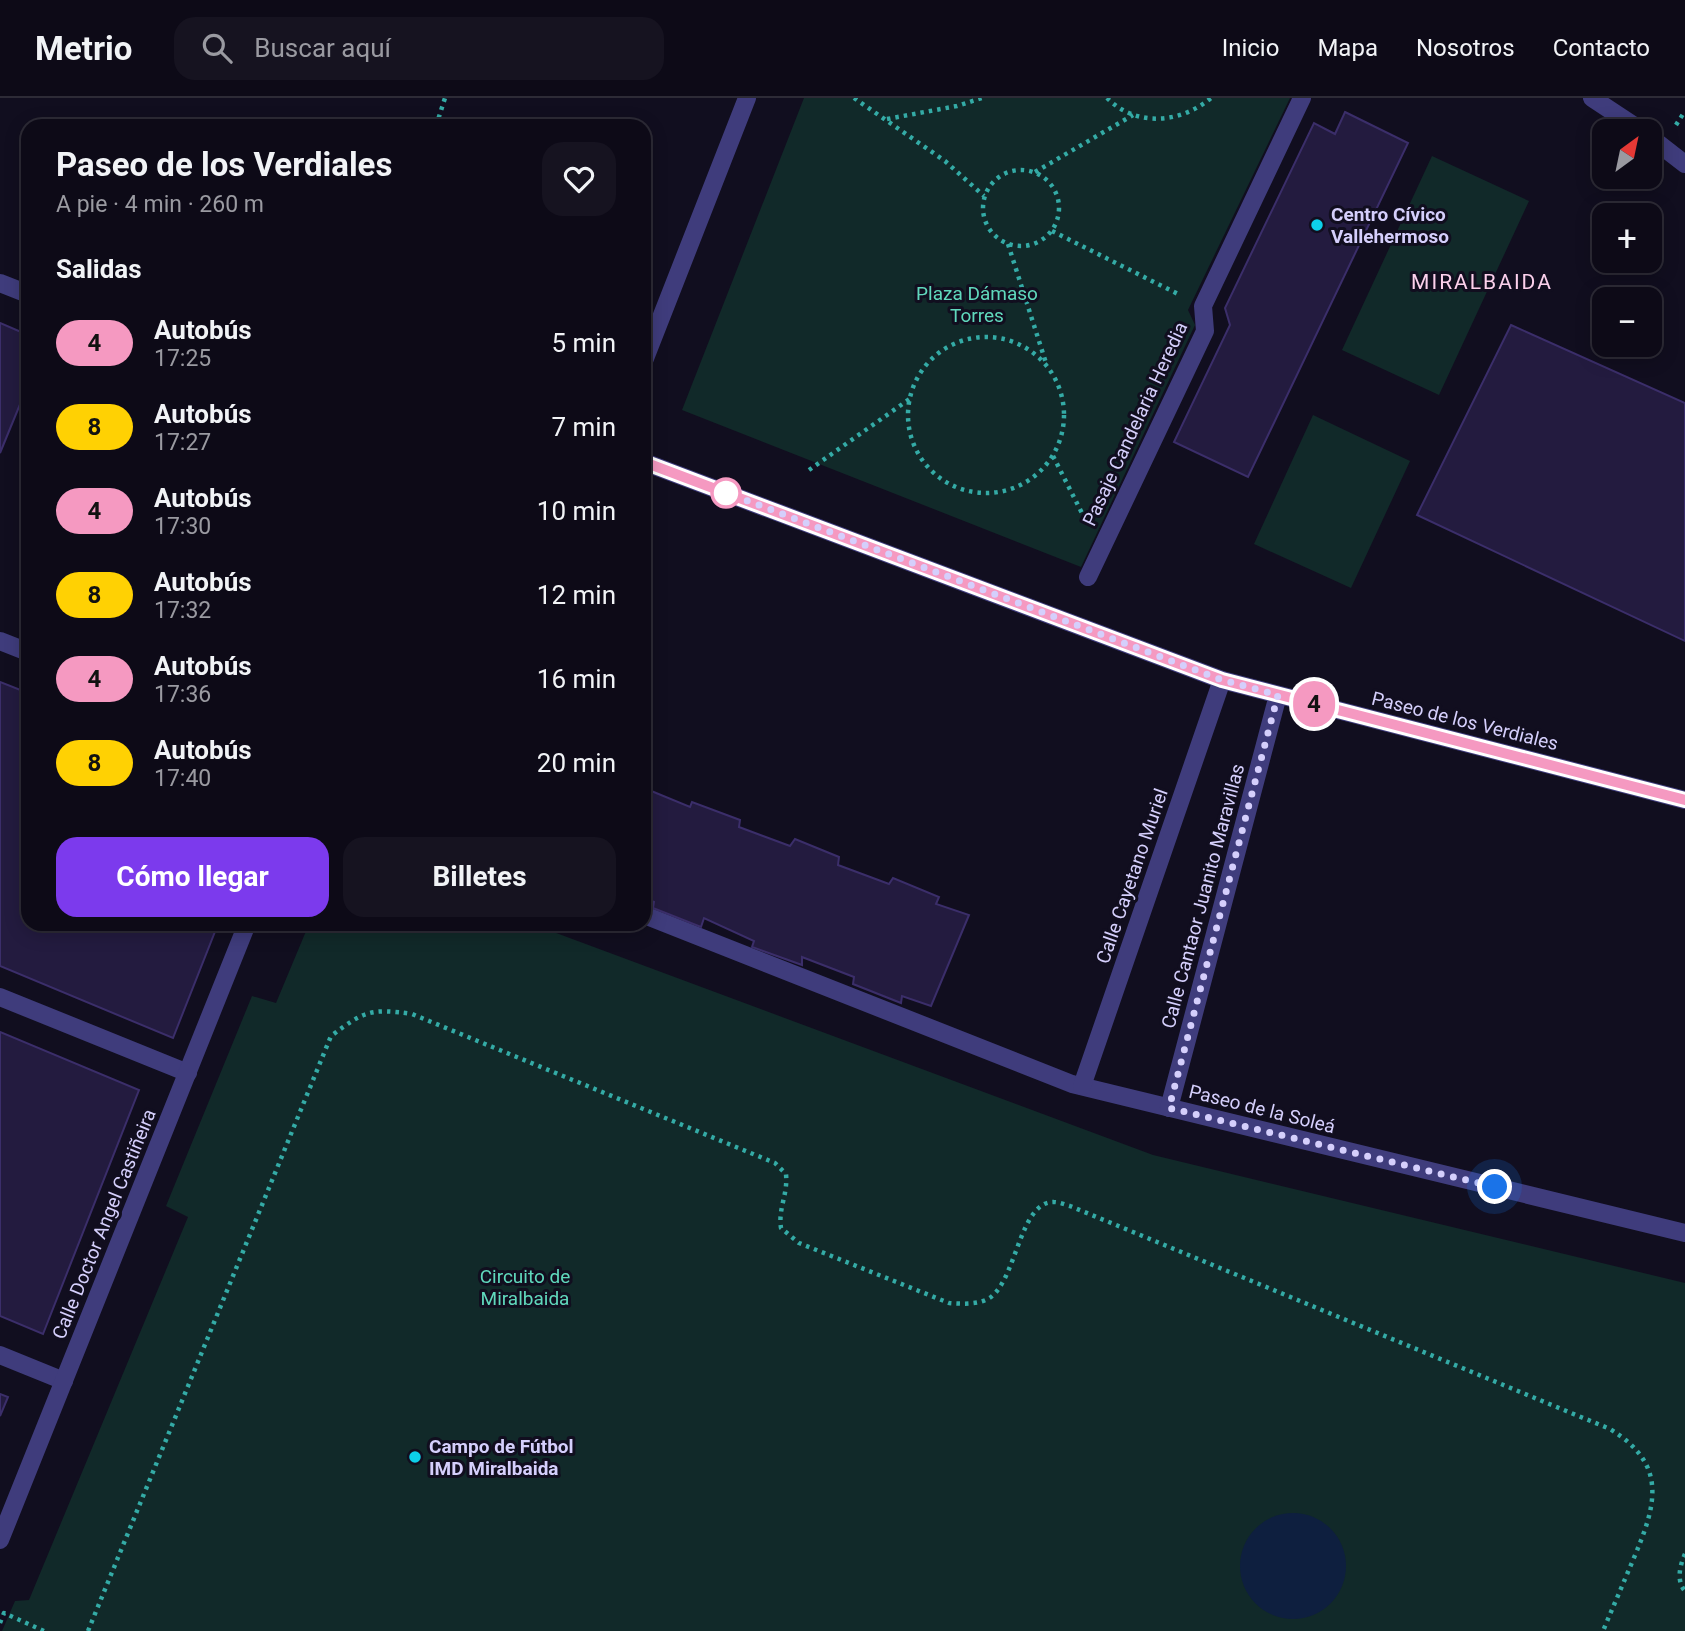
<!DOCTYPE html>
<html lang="es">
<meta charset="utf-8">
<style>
:root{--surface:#0d0a17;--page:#161320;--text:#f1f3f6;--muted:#9a9aa1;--line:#2d2b36;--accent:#7c3aed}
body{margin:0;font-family:Roboto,sans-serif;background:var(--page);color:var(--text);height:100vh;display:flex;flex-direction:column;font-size:26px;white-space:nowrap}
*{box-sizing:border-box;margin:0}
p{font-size:23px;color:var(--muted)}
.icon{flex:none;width:38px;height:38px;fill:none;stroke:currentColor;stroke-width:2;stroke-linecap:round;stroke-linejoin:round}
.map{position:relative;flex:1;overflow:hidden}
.sheet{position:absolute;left:21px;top:21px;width:630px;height:812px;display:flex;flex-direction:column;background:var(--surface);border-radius:21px;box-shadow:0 4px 18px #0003,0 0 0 2px var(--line)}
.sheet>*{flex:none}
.badge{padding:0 14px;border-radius:23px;font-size:24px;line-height:46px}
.needle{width:46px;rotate:33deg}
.fabs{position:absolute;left:1592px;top:21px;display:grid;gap:14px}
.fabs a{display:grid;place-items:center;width:70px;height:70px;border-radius:14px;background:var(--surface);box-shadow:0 4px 18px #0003,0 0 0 2px var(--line);font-size:35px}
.you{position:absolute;width:35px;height:35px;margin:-18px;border:5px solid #fff;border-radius:50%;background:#1a73e8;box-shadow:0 0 0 10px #1a73e833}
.map>.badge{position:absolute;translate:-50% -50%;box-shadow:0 0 0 4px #fff}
h2{padding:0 35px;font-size:26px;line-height:63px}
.round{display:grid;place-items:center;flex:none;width:74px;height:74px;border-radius:21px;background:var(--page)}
.summary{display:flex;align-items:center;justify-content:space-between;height:119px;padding:0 35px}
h1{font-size:33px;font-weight:700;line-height:52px}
.action{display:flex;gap:14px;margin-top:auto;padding:14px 35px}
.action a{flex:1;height:80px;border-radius:21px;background:var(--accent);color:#fff;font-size:28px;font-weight:700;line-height:80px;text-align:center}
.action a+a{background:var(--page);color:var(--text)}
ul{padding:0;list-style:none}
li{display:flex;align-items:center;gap:21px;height:84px;padding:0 35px}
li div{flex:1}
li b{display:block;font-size:26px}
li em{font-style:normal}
li .badge{min-width:77px;font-weight:700;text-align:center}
header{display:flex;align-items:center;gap:42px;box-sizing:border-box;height:98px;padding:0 35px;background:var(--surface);border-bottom:2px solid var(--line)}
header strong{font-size:33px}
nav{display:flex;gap:38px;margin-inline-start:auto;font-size:24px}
.search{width:490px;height:63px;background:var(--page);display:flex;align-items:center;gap:18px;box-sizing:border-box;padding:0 24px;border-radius:21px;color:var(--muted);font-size:26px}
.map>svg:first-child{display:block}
.green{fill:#112929}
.water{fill:#0e1f3f}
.building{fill:#231b3f;stroke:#3b2e6a;stroke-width:2}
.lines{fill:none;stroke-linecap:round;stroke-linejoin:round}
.path{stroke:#34aba6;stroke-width:4.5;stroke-dasharray:3.5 5;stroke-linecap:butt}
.minor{stroke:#3f3c7c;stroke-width:18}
.line-casing{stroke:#fff;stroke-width:16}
.line{stroke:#f599c1;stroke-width:10}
.walk{stroke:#d5cffc;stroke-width:7;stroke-dasharray:0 12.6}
.poi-dot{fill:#0dd0ea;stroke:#110e1f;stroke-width:2.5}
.stop-dot{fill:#fff;stroke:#f599c1;stroke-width:3.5}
.labels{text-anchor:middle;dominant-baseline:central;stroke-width:6;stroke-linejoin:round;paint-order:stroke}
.poi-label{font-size:19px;font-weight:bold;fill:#d5cffc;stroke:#110e1f;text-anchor:start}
.park-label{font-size:19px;fill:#60d8bc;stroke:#110e1f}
.street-label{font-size:19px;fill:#d5cffc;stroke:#110e1f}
.neighbourhood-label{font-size:21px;letter-spacing:2px;fill:#fcd1ec;stroke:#110e1f}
</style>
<header>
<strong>Metrio</strong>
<div class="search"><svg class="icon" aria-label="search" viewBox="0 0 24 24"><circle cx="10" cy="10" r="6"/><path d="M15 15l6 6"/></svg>Buscar aquí</div>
<nav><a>Inicio</a><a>Mapa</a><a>Nosotros</a><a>Contacto</a></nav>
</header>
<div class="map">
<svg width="1685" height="1533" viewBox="0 0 1685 1533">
<rect width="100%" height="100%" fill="#110e1f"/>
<!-- green -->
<g class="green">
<path d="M804,0H1290L1188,212L1195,227L1081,469L682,312Z"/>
<path d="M1432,58L1529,103L1439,297L1342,252Z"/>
<path d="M1313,317L1410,363L1351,490L1254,446Z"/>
<path d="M309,826H532L1153,1057L1685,1185V1533H2L15,1503L29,1502L188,1119L166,1108L252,898L276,905Z"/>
</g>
<!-- water -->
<circle class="water" cx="1293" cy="1468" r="53"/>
<!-- building -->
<g class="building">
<path d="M1345,14L1408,45L1248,379L1174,344L1230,227L1225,210L1314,25L1335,36Z"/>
<path d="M0,225L28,237V287L0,355Z"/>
<path d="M1511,227L1685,305V543L1417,417Z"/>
<path d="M0,584L28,595V826H218L173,940L0,868Z"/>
<path d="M644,690L690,709L692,704L740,722L739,729L790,748L795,741L839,759L838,767L889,786L893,780L939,799L936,806L969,817L931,908L902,898L901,905L853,886L854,879L802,859V867L752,849L754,843L704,820L701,829L653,810L654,804L644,800Z"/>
<path d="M0,934L139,992L43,1236L0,1218Z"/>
<path d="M0,1296L8,1299L0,1318Z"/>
</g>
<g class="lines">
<!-- path -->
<g class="path">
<path d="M854,0L945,63L984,98"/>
<path d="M1107,0C1137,30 1181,25 1211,0"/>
<path d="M887,21L957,8L982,0"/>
<path d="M1676,27L1685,13"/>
<path d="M436,28L445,0"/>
<circle cx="1021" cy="110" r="38"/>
<path d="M1035,74L1133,17"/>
<path d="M1052,133L1180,197"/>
<path d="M1008,146L1046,265"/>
<circle cx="986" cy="317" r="78"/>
<path d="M1053,358L1086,423"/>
<path d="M809,372L911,300"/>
<path d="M1685,1456C1680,1467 1676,1483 1685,1493"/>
<path d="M0,1525L4,1515L44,1533"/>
<path d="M88,1533L331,938C364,913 371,910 412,916L775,1065L786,1076C788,1097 778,1110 781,1130L799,1145L949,1205C962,1206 980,1207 991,1199C1017,1179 1020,1103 1054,1104C1059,1104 1066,1107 1070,1108L1610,1331C1669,1367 1656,1408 1633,1462C1623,1486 1613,1509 1603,1533"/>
</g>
<!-- minor -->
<g class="minor">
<path d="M1592,0L1642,33"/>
<path d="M1650,39L1685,66"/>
<path d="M0,185L28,196"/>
<path d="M644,263L747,0"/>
<path d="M644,364L1222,582L1685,702"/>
<path d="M1088,479L1205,233L1203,208L1302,0"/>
<path d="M0,543L28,554"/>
<path d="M644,817L1072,986L1685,1135"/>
<path d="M0,899L188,975"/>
<path d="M1082,988L1222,582"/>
<path d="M1169,1010L1278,597"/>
<path d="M0,1257L64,1283"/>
<path d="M0,1442L247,826"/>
</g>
</g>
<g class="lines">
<!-- line casing -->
<g class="line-casing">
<path id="line" d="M644,364L1222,582L1685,702"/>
</g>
<!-- line -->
<use href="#line" class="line"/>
<!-- walk -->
<path class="walk" d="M726,395L719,392L1222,582L1278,597L1169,1010L1495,1089"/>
</g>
<!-- markers -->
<g class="poi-dot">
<circle cx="1317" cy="127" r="7"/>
<circle cx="415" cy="1359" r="7"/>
</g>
<circle class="stop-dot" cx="726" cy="395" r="14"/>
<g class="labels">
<!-- poi labels -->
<g class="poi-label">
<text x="1331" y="116">Centro Cívico<tspan x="1331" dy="22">Vallehermoso</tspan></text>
<text x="429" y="1348">Campo de Fútbol<tspan x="429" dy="22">IMD Miralbaida</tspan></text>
</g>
<!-- park labels -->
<g class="park-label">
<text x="977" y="195">Plaza Dámaso<tspan x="977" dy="22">Torres</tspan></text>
<text x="525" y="1178">Circuito de<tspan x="525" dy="22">Miralbaida</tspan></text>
</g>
<!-- street labels -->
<g class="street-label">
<text transform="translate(1135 326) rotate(-65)">Pasaje Candelaria Heredia</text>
<text transform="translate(1465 623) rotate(14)">Paseo de los Verdiales</text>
<text transform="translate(1132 778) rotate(-71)">Calle Cayetano Muriel</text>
<text transform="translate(1203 798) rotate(-75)">Calle Cantaor Juanito Maravillas</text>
<text transform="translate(1262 1011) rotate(14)">Paseo de la Soleá</text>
<text transform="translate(104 1126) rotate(-68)">Calle Doctor Angel Castiñeira</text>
</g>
<!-- neighbourhood labels -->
<g class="neighbourhood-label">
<text x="1482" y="184">MIRALBAIDA</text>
</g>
</g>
</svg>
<div class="fabs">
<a><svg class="needle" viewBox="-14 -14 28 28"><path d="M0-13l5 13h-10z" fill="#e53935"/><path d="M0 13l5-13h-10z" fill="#9a9aa1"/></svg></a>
<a>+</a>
<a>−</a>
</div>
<div class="you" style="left:1495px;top:1089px"></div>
<b class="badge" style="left:1314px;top:606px;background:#f599c1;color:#111">4</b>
<section class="sheet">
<div class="summary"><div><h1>Paseo de los Verdiales</h1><p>A pie · 4 min · 260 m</p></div><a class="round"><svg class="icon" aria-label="heart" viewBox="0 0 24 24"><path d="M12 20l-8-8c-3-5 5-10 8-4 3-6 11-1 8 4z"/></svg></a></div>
<h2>Salidas</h2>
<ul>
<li><span class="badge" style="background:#f599c1;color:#111">4</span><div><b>Autobús</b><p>17:25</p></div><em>5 min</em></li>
<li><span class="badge" style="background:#ffd103;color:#111">8</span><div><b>Autobús</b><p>17:27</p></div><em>7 min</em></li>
<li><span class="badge" style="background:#f599c1;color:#111">4</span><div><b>Autobús</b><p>17:30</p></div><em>10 min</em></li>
<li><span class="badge" style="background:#ffd103;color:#111">8</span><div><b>Autobús</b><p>17:32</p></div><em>12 min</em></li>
<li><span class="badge" style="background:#f599c1;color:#111">4</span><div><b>Autobús</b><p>17:36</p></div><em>16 min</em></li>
<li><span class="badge" style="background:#ffd103;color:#111">8</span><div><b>Autobús</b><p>17:40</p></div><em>20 min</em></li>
</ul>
<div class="action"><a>Cómo llegar</a><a>Billetes</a></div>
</section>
</div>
